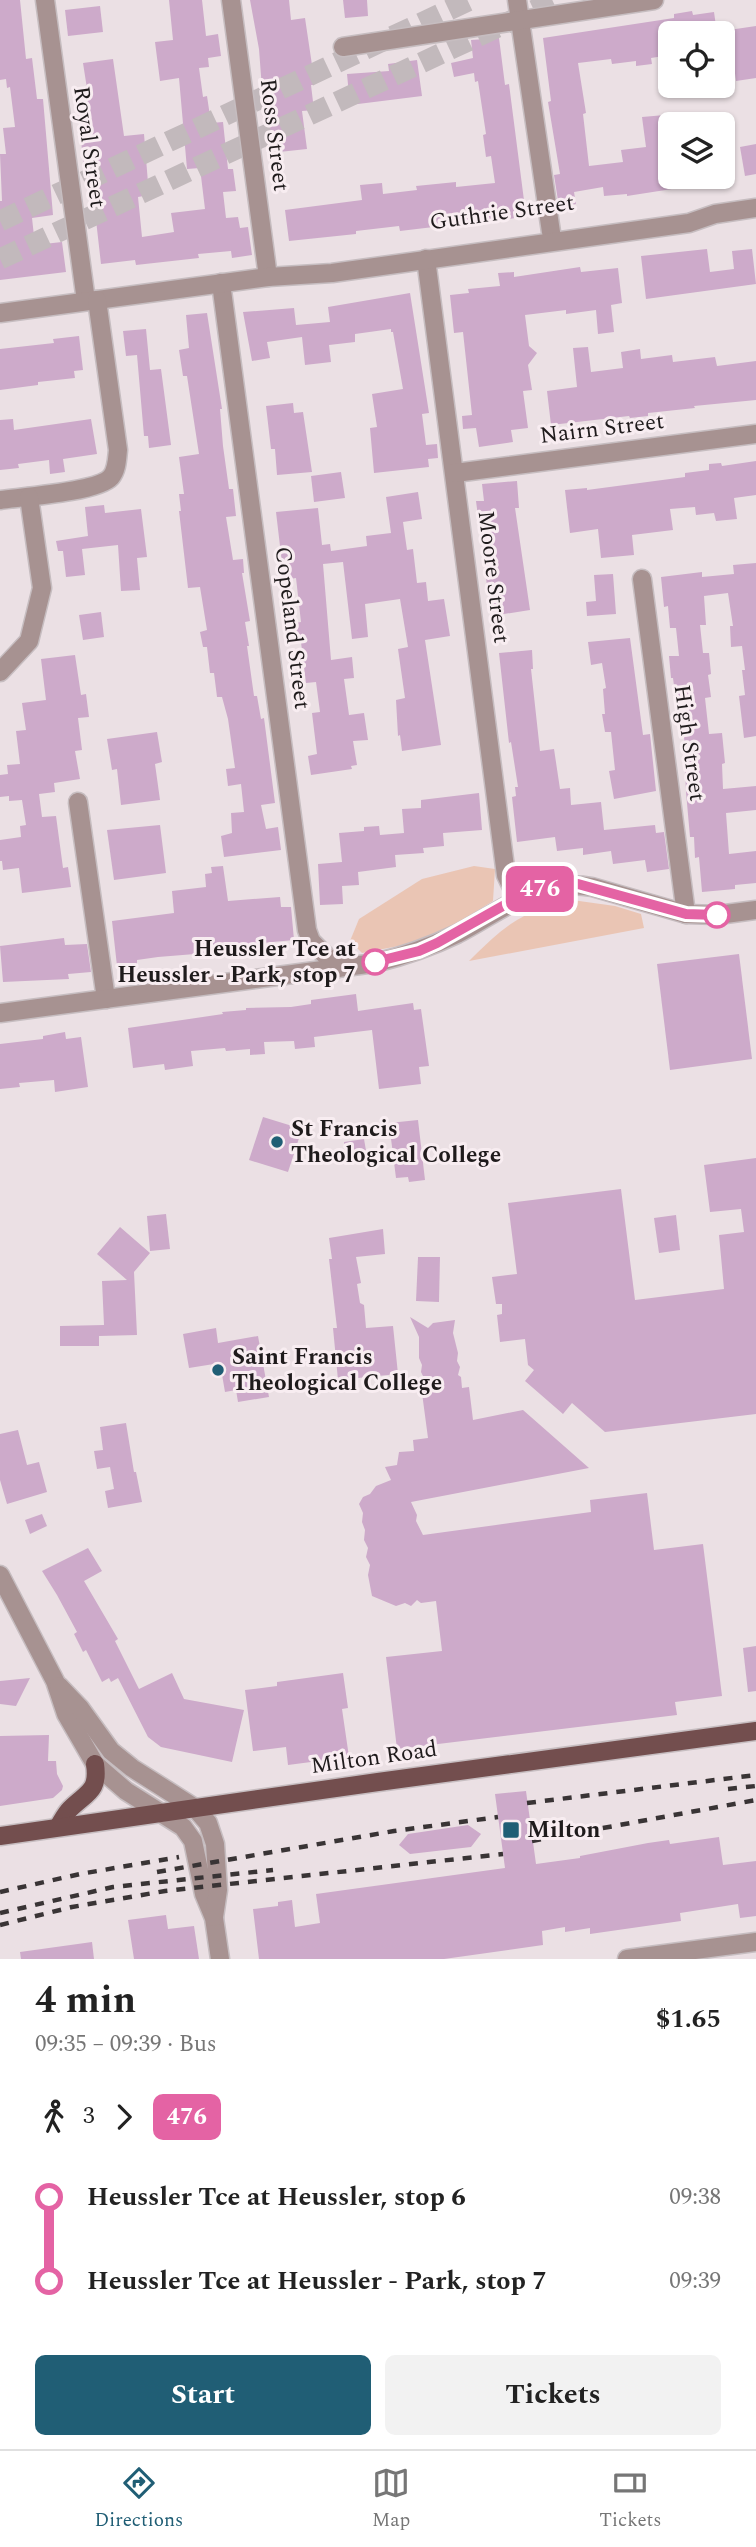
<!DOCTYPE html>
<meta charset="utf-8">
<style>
:root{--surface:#fff;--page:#f2f2f2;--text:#222;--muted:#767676;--line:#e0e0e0;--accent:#205e75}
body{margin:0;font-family:Spectral,serif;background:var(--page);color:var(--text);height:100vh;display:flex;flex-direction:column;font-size:26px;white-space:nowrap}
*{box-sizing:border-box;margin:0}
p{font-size:23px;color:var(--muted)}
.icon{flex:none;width:38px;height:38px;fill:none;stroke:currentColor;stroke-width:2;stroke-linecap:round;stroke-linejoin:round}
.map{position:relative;height:1959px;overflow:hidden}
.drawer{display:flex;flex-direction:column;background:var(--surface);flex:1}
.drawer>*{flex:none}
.badge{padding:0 14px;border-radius:10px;font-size:24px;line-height:46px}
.fabs{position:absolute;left:658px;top:21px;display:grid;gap:14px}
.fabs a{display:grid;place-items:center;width:77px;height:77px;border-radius:10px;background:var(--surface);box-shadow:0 2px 5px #0004;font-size:35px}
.map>.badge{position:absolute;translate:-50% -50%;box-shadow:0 0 0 4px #fff}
.legs{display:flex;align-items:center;gap:10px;height:77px;padding:0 35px;font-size:23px}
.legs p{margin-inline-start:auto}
.summary{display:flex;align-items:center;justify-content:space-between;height:119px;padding:0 35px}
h1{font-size:38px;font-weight:700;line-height:52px}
.button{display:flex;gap:14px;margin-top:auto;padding:14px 35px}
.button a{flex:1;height:80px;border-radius:10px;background:var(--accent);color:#fff;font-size:28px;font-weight:700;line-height:80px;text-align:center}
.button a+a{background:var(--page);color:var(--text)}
ul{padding:0 35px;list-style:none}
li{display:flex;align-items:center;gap:24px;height:84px;font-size:26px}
li i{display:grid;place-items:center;width:10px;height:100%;margin:0 9px;background:currentColor}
li i::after{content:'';width:18px;height:18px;margin:-9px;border:5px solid;border-radius:50%;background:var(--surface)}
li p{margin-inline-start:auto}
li:first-child i{background:linear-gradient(#0000 50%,currentColor 0)}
li:last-child i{background:linear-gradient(currentColor 50%,#0000 0)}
.dock{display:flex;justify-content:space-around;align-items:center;height:98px;border-top:2px solid var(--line);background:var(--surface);font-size:19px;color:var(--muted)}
.dock a{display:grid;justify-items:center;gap:4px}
.dock .current{color:var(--accent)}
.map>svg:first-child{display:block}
.green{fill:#eac5b4}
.building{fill:#cdaaca}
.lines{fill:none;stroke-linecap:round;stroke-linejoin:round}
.highway-tunnel{stroke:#c2b9bc;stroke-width:21;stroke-dasharray:21 10;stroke-linecap:butt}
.minor-casing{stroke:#c6bdc0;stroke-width:21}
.major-casing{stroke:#c6bdc0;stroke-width:21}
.minor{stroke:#a79291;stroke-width:18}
.major{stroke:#734e4e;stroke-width:18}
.rail{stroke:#393435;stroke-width:4.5;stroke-dasharray:9 9;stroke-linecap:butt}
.line-1-casing{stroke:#fff;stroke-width:16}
.line-1{stroke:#e463a4;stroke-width:10}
.stop-1-dot{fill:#fff;stroke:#e463a4;stroke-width:3.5}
.poi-dot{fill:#205e75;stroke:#f8edf1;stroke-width:2.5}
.labels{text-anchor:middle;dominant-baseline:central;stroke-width:6;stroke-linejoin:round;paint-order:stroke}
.street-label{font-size:23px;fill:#1f1b1c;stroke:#f8edf1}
.stop-label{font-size:23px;font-weight:bold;fill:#1f1b1c;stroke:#f8edf1;text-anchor:end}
.poi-label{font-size:23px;font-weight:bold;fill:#1f1b1c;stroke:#f8edf1;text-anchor:start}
</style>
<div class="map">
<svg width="756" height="1959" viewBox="0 0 756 1959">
<rect width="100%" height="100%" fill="#ebe0e4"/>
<!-- green -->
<g class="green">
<path d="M474,866L495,869L493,901L430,940L362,953L350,941L359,919L422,879Z"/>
<path d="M572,900L615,906L641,914L644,928L469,961C507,924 520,912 572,900Z"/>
</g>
<!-- building -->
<g class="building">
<path d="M0,0H20L26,59L32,58L37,99H43L53,215L32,218L35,245L62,242L66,272L0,280V201H2L0,154H6L3,128L15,127L10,87L7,88L6,79L0,80Z"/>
<path d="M169,0H202L206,36L218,34L221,56L208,58L209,67L199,68L203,97L207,96L211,123L223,122L228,169H233L236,191L223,192L226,218L238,217L240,228L248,227L252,255L232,258L231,251L198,254L199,258L136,265L135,260L101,264L90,167H84L81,141H87L82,96L88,95L83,63L113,59L124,136L144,134L149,195L138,197L142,237L174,232L171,213L205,209L200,168L187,169L179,78L160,81L155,42L173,40Z"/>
<path d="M250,0H289L291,20L305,18L312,65L314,85H311L314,110L302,111L307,149L279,152L278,143L267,144L264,89H262L259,49Z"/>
<path d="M343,0H367L368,16L345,18Z"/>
<path d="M100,6L103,32L68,36L65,10Z"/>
<path d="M692,11L693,15L714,12L717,33H670V55L651,58L652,64L636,66V61L612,64L611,59L578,63L586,113L583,114L589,166L623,162L621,150L646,147L642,117L665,115L670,177H704V184L627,196V194L604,196L603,187L574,192L576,204L559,207L554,175L560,174L548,102L551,101L543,38L674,18V14Z"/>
<path d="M756,26V78L736,81L729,30Z"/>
<path d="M499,38L505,85L509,84L526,216L492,222V220L442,224V226L400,231L399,226L356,231V234L289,241L285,210L362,200L360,185L382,183L383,194L417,190L416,186L456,182V187L495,183L491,156L486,157L483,135L486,134L478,81L475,82L474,73L454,77L451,63L473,58L471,40Z"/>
<path d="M417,60L422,96L350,105L347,74L389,71L388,64Z"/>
<path d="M756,144V174L745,176L740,147Z"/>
<path d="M707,249L710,272L734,269L732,251L752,249L756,284L646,299L641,256Z"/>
<path d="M580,267L581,272L618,268L622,303L611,305L614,332L598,334L596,310L566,314V310L525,315L529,346L537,353L528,365L532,390L523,391L528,428L511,430L513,442L479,447L476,428L463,429L462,416L472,415L463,332L454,333L450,295L469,293L468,289L500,286L498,273L514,272V277Z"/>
<path d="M410,293L429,413L422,414L426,445L437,444L438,458L428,459L429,467L374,473L370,428L377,427L372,394L403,389L393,332H391V329L355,334V342L329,345L331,362L305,365L302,337L267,342L270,358L252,361L243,312L294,308L296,325L330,322L328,307Z"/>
<path d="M207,313L222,409H220L223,446L229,489H233L236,516L226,517L233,560L243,559L244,573H242L250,621L245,622L249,646H247L254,696H257L261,719L264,718L275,803L261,805L266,829L278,827L281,850L224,857L221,836L232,833L231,813L244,812L241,784L228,786L226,769L235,768L228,719L222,697H217L214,673H210L207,647H203L200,632L207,630L200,587L188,588L179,511H181L179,494H184L179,457L199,454L187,376H183L179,350L189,348L186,315Z"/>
<path d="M146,329L150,370L161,369L171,445L149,448L148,436H144L137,355L126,356L123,331Z"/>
<path d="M79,336L83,370L74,371L75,378L38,382V385L0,390V349L54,343L53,339Z"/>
<path d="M588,347L591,372L623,368L621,352L640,349L641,359L672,355L673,362L715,357L717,366L756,361V400L694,406L695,408L648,413V416L630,418L629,416L551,425L547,391L577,387L573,348Z"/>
<path d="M293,403L294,413L303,412L312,472L277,475L275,449H271L266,406Z"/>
<path d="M13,419L14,430L91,419L97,454L63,459L65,472L50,474L49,460L18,464L19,468L0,470V420Z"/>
<path d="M756,461V495L734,498L737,519L716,521L714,513L696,515L695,507L670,509L673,530L632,535L634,555L601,558L598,529L570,533L565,490L587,488V490L685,477V473L709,470V464L721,463L722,466Z"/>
<path d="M341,472L345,498L314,502L311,476Z"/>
<path d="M517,481L519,508H515L530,610L491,616L476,501H484L482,484Z"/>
<path d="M418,492L422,519L403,522L407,550L413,549L417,583L426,582L428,601L444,599L450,636L425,640L441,745L402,751L400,735L398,736L396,700L405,698L398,649L408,647L400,599L365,604L368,637L352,639L343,562L323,564L331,660L352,657L354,678L344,679L349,715L364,713L368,740L353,741L357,765L351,766L352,769L311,775L308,756L317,754L312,713L320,712L316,682L306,683L300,634L296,635L295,623L301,622L296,578L284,580L276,512L318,508L322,545L330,544L331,551L367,546L366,536L391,533L386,497Z"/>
<path d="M104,505L105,513L141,509L147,557L137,558L140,590L121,591L118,545L82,549L85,575L66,577L63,551H58L56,541L88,536L85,507Z"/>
<path d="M756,563V736L744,738L739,696L745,695L742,670H745L742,646L731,647L730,626H733L728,593L704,596L706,625H700L703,653H709L711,674L708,675L711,697L705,698L709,734L722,733L725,763L722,764L723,789L756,786V810L726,813L729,854L756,851V883L735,885V889L702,892L699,857L695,858L694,837H690L686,792L685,770H687L684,737L689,736L685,700L676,701L673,678H671L669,656H679L676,628H670L668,606L664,607L661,577L702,572V577L734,574L733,565Z"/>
<path d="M613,574L616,614L587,616L586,602L596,601L594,575Z"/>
<path d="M101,612L104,637L83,640L79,615Z"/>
<path d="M630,638L643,735L650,734L656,791L614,799L609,771L615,770L611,732H605L602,714H605L603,689L606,688L602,663L591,665L588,642Z"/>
<path d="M532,650L533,669H531L540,751L554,749L560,789L570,788L571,805L601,802L604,830L655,825L656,833L664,832L669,869L647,872L645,860L613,864L611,851L583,855V848L557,851L555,837L517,842L512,797L516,796L515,787H518L511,742L509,743L499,653Z"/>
<path d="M75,655L81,695L86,694L89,717L78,718L82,750L75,751L80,779L54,783L55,792L39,794L42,817L56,816L63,868L68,867L71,887L22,893L19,868L3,870L2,861H0V840L21,837L20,826L26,825L22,800L9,801V796L0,797V775L8,774L7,765L20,764L16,731L26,730L22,703L46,700L41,659Z"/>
<path d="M157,732L162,762L155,764L160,800L121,805L117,769L112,770L107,739Z"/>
<path d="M479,793L482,830L443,833L444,846L423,848L424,853L395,855L396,867L358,872L359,885L342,886L343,904L320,905L318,864L342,862L339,833L364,831V827L379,826L380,835L404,833L402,809L421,808V800Z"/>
<path d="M160,825L166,873L114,880L107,830Z"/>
<path d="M223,866L228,901L280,897L281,907H291L294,940L232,946V951L158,957L137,960V964L117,966L112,921L174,913L172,891L206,887L205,874L212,873L211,867Z"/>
<path d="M64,938L65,945L87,944L91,972L68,974L69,979L3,982L0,946Z"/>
<path d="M739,954L752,1059L670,1070L657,964Z"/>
<path d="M356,994L358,1011L413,1003L414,1010L421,1009L429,1066L419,1067L421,1084L379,1089L372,1030L314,1037L315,1047L295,1049L294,1041L264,1042L265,1054L250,1055V1049L226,1051L225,1048L191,1051L193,1066L165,1070L164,1064L133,1068L128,1028L223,1014L222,1012L246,1010V1008L291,1007L311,1004V1000Z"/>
<path d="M65,1032L66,1039L81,1037L88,1087L55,1092L54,1080L19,1083L20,1087L0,1089V1044L43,1039V1036Z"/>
<path d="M263,1117L302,1129L288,1172L249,1160Z"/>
<path d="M418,1120L425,1180L409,1182L408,1177L396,1178L389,1123Z"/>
<path d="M364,1139L368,1162L347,1165L344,1142Z"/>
<path d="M756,1158V1414L605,1432L572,1403L563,1414L525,1381L534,1370L528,1365L525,1339L500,1342L497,1315L502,1314V1304H496L492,1277L517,1274L508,1203L621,1189L635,1300L724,1289L719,1235L744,1232L741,1209L710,1212L704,1165Z"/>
<path d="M166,1214L170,1249L150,1251L147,1216Z"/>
<path d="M676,1215L680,1250L659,1253L654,1218Z"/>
<path d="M120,1227L150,1253L134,1272L137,1335L99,1336V1346H60V1326L104,1325L102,1281L127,1280L97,1254Z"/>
<path d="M383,1229L385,1254L356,1257L361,1283L357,1284L360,1303L364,1305L366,1328L393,1326L398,1374L338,1380L333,1328H337L329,1259H332L329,1238Z"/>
<path d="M418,1257H440L439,1302L416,1301Z"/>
<path d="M410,1317L428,1328L433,1323L455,1320L453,1333L458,1353L457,1361L460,1367L458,1375L461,1377L462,1388L469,1387L473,1420L523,1410L589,1468L411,1502L417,1515L416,1521L423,1535L591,1512L590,1500L647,1493L654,1550L703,1544L722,1696L675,1702L677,1715L397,1749L386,1657L442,1651L436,1601L421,1603L417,1600L411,1606L405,1603L396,1606L372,1596L368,1575L370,1565L366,1557L368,1548L364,1540L365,1530L362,1522L363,1513L359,1504L363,1497L370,1494L376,1486L391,1480L385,1467L397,1465L399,1452L414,1451L413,1440L428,1438L422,1393H424L422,1382L424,1378L421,1372L422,1365L419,1358V1337Z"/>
<path d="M216,1328L218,1343L258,1336L269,1397L238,1402L236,1390L225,1392L220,1363L189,1368L183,1334Z"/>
<path d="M126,1423L134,1472H136L142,1502L108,1508L105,1491L114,1489L110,1467L97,1469L94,1451L103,1450L100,1427Z"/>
<path d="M18,1430L27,1465L39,1462L47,1492L7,1504L0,1480V1434Z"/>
<path d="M42,1514L47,1526L30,1534L25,1520Z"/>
<path d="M88,1548L102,1571L84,1581L118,1639L115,1641L139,1689L172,1673L184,1699L244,1710L232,1762L161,1747L148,1737L118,1678L111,1682L109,1678L102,1682L86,1650L83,1652L74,1634L77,1632L57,1595L42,1571Z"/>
<path d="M756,1646V1691L748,1692L743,1648Z"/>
<path d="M343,1673L348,1708L342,1709L349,1757L288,1765L286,1747L253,1751L245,1690L277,1686V1682Z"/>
<path d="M30,1678L16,1706L0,1704V1681Z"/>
<path d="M49,1735L48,1761H56L57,1774L63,1786L62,1790L53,1798L0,1806V1736Z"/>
<path d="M526,1791L536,1864L580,1858V1856L648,1843L669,1840L670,1844L719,1837L723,1865L756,1861V1916L740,1918L738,1904L680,1913L681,1921L590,1934V1928L565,1932V1927L542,1931L543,1945L444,1959H259L253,1909L278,1906V1902L292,1900L295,1927L320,1923L316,1894L505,1868L495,1794Z"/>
<path d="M468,1825L481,1834L471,1847L410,1854L399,1845L408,1834Z"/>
<path d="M166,1915L168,1929L194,1926L199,1959H134L128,1920Z"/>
<path d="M92,1942L94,1959H21L20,1952Z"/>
</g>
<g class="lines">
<!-- highway-tunnel -->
<g class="highway-tunnel">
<path d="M0,221L470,0"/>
<path d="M0,259L556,0"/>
</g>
<!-- minor casing -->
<g class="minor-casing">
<g id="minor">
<path d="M45,0L86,301"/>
<path d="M231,0L268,277"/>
<path d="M517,0L551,232"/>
<path d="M343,47L654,0"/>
<path d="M426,259L506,875L517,898"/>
<path d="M221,283L307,930L311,941L338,968"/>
<path d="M0,313L268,277L332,273L689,223L715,214L756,208"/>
<path d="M455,473L756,434"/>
<path d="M0,500C22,497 98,492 111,477C117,470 117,459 118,450L97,300"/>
<path d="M642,579L686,914"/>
<path d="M0,672L29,641L42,588L29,497"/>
<path d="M78,802L106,999"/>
<path d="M0,1013L375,963C404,956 430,947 457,934C502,911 538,877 592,887L686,914L718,915L756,910"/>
<path d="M0,1575L55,1681L66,1714L95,1764L126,1791L183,1827L193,1841L204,1894L214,1918L220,1959"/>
<path d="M59,1686L80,1708L111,1751L132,1768L195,1808L208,1823L215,1844L218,1890L214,1917"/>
<path d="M627,1959L756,1942"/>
</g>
</g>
<!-- major casing -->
<g class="major-casing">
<g id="major">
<path d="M58,1827C62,1821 65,1814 70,1809C87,1792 99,1792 95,1764"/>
<path d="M0,1836L378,1782L756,1731"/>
</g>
</g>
<!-- minor -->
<use href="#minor" class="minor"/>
<!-- major -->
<use href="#major" class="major"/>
<!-- rail -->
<g class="rail">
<path d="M728,1789L756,1786"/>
<path d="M527,1803L756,1775"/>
<path d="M532,1841L756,1800"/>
<path d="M157,1872L394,1831L498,1817"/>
<path d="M0,1892L80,1874L179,1857"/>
<path d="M0,1913L113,1887L273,1870"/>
<path d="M0,1925L72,1907L165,1891L503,1854"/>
</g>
</g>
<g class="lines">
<!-- line-1 casing -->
<g class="line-1-casing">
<path id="line-1" d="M375,962L419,951L437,943L517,898L552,886L578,884L686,914L717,915"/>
</g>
<!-- line-1 -->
<use href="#line-1" class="line-1"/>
</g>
<!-- markers -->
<g class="stop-1-dot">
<circle cx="717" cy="915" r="12"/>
<circle cx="375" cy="962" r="12"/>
</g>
<g class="poi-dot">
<circle cx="277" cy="1142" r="7"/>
<circle cx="218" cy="1370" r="7"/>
<rect x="502" y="1821" width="18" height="18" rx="3.5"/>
</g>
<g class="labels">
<!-- street labels -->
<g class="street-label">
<text transform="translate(274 135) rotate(83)">Ross Street</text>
<text transform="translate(89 147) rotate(82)">Royal Street</text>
<text transform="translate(502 213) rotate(-8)">Guthrie Street</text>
<text transform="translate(602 429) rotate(-7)">Nairn Street</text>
<text transform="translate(493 577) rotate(83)">Moore Street</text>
<text transform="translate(292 628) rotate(83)">Copeland Street</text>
<text transform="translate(689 743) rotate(82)">High Street</text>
<text transform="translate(374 1758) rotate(-8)">Milton Road</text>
</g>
<!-- stop labels -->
<g class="stop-label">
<text x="356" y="949">Heussler Tce at<tspan x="356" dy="26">Heussler - Park, stop 7</tspan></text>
</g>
<!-- poi labels -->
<g class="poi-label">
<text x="291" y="1129">St Francis<tspan x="291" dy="26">Theological College</tspan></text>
<text x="232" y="1357">Saint Francis<tspan x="232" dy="26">Theological College</tspan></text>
<text x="527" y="1830">Milton</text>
</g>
</g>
</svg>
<div class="fabs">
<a><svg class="icon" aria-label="locate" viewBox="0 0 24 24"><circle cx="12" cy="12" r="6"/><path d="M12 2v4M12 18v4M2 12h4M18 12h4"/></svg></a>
<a><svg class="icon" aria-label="layers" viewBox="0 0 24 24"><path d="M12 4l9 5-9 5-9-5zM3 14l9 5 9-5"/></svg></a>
</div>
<b class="badge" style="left:540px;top:889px;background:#e463a4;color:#fff">476</b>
</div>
<section class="drawer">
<div class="summary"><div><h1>4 min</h1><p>09:35 – 09:39 · Bus</p></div><b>$1.65</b></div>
<div class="legs"><svg class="icon" aria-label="walk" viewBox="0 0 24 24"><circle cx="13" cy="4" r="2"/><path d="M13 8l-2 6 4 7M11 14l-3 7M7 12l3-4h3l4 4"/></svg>3<svg class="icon" aria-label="forward" viewBox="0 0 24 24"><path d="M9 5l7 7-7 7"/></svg><b class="badge" style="background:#e463a4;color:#fff">476</b></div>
<ul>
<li><i style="color:#e463a4"></i><b>Heussler Tce at Heussler, stop 6</b><p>09:38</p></li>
<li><i style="color:#e463a4"></i><b>Heussler Tce at Heussler - Park, stop 7</b><p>09:39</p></li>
</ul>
<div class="button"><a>Start</a><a>Tickets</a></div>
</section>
<nav class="dock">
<a class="current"><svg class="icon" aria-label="directions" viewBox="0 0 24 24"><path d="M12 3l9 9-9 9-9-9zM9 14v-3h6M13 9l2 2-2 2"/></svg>Directions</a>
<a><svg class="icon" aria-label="map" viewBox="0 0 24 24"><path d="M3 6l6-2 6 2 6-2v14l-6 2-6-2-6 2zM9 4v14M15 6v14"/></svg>Map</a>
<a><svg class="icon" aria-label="tickets" viewBox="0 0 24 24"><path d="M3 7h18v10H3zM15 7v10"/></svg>Tickets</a>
</nav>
